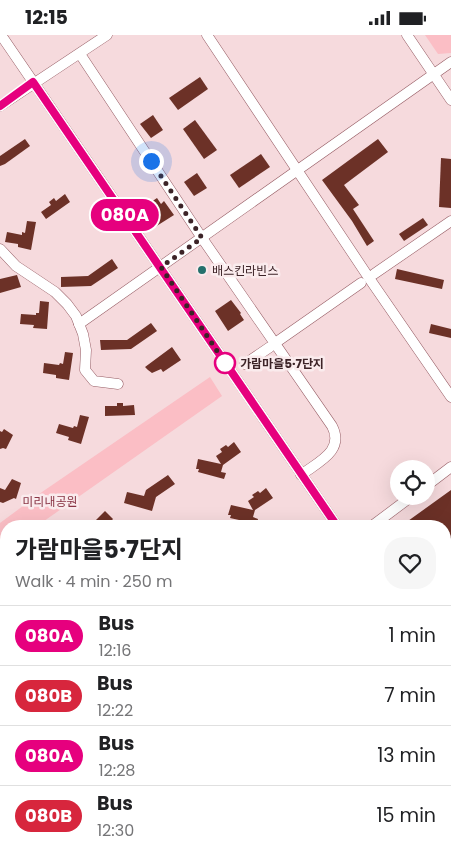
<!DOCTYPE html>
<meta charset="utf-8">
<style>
:root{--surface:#fff;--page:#f6f6f6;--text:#202124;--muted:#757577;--line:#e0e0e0}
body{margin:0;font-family:Poppins,"Noto Sans KR",sans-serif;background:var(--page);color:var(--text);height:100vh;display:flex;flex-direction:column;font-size:19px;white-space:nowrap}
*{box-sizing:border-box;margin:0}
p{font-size:16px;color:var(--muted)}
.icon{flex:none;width:28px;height:28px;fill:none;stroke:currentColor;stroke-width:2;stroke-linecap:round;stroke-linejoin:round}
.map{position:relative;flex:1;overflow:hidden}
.drawer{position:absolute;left:0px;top:485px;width:451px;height:336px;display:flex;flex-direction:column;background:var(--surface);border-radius:20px 20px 0 0;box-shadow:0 5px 20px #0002}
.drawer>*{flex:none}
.badge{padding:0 10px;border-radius:16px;font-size:18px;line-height:32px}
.fabs{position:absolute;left:390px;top:425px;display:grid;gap:10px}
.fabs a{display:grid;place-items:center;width:45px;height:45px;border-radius:50%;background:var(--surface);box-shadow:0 5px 20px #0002;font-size:25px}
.you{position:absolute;width:25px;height:25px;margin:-12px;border:4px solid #fff;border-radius:50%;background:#1a73e8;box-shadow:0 0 0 8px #1a73e833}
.map>.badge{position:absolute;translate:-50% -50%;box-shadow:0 0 0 2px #fff}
.round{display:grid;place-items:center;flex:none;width:52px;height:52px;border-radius:20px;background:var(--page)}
.overview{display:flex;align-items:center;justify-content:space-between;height:85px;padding:0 15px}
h1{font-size:24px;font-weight:700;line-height:38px}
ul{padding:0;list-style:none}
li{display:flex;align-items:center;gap:15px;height:60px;padding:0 15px;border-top:1px solid var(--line)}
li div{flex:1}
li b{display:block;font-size:19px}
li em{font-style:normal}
li .badge{min-width:55px;font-weight:700;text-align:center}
.status{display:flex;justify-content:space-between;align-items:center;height:35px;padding:0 25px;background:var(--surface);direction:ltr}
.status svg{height:14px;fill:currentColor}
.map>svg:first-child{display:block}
.green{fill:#fbbec5}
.building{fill:#6c3127}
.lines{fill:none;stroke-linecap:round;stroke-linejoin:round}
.minor-casing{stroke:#965c64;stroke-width:11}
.path{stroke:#b4999c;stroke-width:1;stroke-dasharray:2.5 4;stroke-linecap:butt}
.minor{stroke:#fff;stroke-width:10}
.line-casing{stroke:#fff;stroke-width:11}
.line{stroke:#e6007e;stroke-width:8}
.walk{stroke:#3c2327;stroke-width:5;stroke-dasharray:0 9}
.poi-dot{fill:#25706c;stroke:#faebed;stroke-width:2}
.stop-dot{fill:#fff;stroke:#e6007e;stroke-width:2.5}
.labels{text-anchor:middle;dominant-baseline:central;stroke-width:5;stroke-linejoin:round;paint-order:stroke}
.poi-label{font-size:12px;fill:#3c2327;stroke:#faebed;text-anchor:start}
.stop-label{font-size:12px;font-weight:bold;fill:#3c2327;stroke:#faebed;text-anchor:start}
.park-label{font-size:12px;fill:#893545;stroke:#faebed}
</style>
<div class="status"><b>12:15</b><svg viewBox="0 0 49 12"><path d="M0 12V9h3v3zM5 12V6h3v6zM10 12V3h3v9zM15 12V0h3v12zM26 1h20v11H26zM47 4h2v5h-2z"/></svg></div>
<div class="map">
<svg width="451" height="821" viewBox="0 0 451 821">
<rect width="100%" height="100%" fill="#f6dadd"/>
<!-- green -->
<g class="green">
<path d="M425,0H451V18L438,19Z"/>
<path d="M210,342L222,361L37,491H6V668H0V488L42,457Z"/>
<path d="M3,813H6V815H97L96,821H0V815Z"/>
</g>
<!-- building -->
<g class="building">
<path d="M200,42L208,54L178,75L169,63Z"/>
<path d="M153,80L163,95L151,103L140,89Z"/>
<path d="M195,85L217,115L204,124L183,94Z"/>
<path d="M25,104L30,111L5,129L0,131V121Z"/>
<path d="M378,104L388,117L344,150L359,170L353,174L374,206L367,211L352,186L322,145Z"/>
<path d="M261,119L270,132L239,153L230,140Z"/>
<path d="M441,123L451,124V173L439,172Z"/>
<path d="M197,138L207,153L194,161L184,147Z"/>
<path d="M65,159L70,167L46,184L41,177L51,170L49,167L54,163L56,166Z"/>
<path d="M157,163L161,169L164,166L174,180L155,192L142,173Z"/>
<path d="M423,183L428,190L404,206L399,199Z"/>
<path d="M27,186L36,187L31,215L18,212V209L5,207L7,197L22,200V197L25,198Z"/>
<path d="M112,224L118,233L91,251L61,252V242L88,241Z"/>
<path d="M397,234L444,245L442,254L395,244Z"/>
<path d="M17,240L21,252L0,258V244Z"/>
<path d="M231,265L241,278L240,279L244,285L228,296L215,276Z"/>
<path d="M40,266L49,267L47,294L33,293L34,290L20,289L21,279L36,280V278H39Z"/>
<path d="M151,288L157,296L131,314L101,315L100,305H127Z"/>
<path d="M431,289L451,294V303L429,298Z"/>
<path d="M172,312L181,325L163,337L161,334L152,338L148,335L145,332Z"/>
<path d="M65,317L73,318L69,345L56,343V340L43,338L44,328L59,330L60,328L63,329Z"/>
<path d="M117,368H123V371L134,370L135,380L105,381V371H117Z"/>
<path d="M80,380L89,382L81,409L68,405L69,402L56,398L59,389L73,393L74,391L77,392Z"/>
<path d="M4,394L13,400L6,414L3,413L0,414V396L2,397Z"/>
<path d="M234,407L241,417L223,430L221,437L226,438L224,444L198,437L199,434H196L198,424L221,429L216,421L222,417L220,414L226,410L228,412Z"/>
<path d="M168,440L175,449L156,462L152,476L124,468L127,457L144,461L146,455Z"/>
<path d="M12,444L21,448L16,464L14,463L3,468L0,467V453L5,455Z"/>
<path d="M266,453L273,463L255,475L253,482L258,484L257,489L230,483L231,480H228L231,470L253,475L248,466L254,462L252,460L258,456L260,458Z"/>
<path d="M451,455V503L445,508V491H401Z"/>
<path d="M105,476L113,484L107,491H90Z"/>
<path d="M445,537L451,544V602L445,598Z"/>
<path d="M0,705H6V746L0,745Z"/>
</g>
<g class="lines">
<!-- minor casing -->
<g class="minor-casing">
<g id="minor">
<path d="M1,0L337,491"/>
<path d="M207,0L369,243L451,362"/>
<path d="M407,0L451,65"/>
<path d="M80,19L202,203L332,391C345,416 318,427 301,440"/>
<path d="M0,71L107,0"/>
<path d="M0,214L16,231L55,257L67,269L76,281L83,299L86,315L85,335L94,346L118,349"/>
<path d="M374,239L451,186"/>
<path d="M79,289L451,27"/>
<path d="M278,306L361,248"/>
<path d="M245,329L270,312"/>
<path d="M426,451L451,432"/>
<path d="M372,491L412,461"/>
<path d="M445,610L451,614"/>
<path d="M200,821L201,815"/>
</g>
</g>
<!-- path -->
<g class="path">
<path d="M446,809L451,801"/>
<path d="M445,813L451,748"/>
<path d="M443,821L445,815"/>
</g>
<!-- minor -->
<use href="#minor" class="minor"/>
</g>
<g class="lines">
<!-- line casing -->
<g class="line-casing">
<path id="line" d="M0,71L33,47L337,491"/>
</g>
<!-- line -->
<use href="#line" class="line"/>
<!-- walk -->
<path class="walk" d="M151,126L202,203L161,232L225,328"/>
</g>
<!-- markers -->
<circle class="poi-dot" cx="202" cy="235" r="5"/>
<circle class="stop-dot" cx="225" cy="328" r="10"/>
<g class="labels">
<!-- poi labels -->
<g class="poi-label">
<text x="212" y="235">배스킨라빈스</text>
</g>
<!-- stop labels -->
<g class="stop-label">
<text x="240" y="328">가람마을5·7단지</text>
</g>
<!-- park labels -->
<g class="park-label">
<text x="50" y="466">미리내공원</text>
</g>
</g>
</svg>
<div class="fabs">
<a><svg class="icon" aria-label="locate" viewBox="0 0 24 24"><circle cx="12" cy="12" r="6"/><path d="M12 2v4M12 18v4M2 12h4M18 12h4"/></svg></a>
</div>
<div class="you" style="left:151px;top:126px"></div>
<b class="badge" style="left:125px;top:180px;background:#e6007e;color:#fff">080A</b>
<section class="drawer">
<div class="overview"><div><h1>가람마을5·7단지</h1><p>Walk · 4 min · 250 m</p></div><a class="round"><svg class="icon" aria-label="heart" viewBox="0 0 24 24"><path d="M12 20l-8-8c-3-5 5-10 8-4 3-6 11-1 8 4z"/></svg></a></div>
<ul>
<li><span class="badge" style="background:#e6007e;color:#fff">080A</span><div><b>Bus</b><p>12:16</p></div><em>1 min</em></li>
<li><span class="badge" style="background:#d7263d;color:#fff">080B</span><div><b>Bus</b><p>12:22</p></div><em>7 min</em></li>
<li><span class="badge" style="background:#e6007e;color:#fff">080A</span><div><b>Bus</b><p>12:28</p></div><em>13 min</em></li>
<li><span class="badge" style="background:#d7263d;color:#fff">080B</span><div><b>Bus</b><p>12:30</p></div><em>15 min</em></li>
</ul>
</section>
</div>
